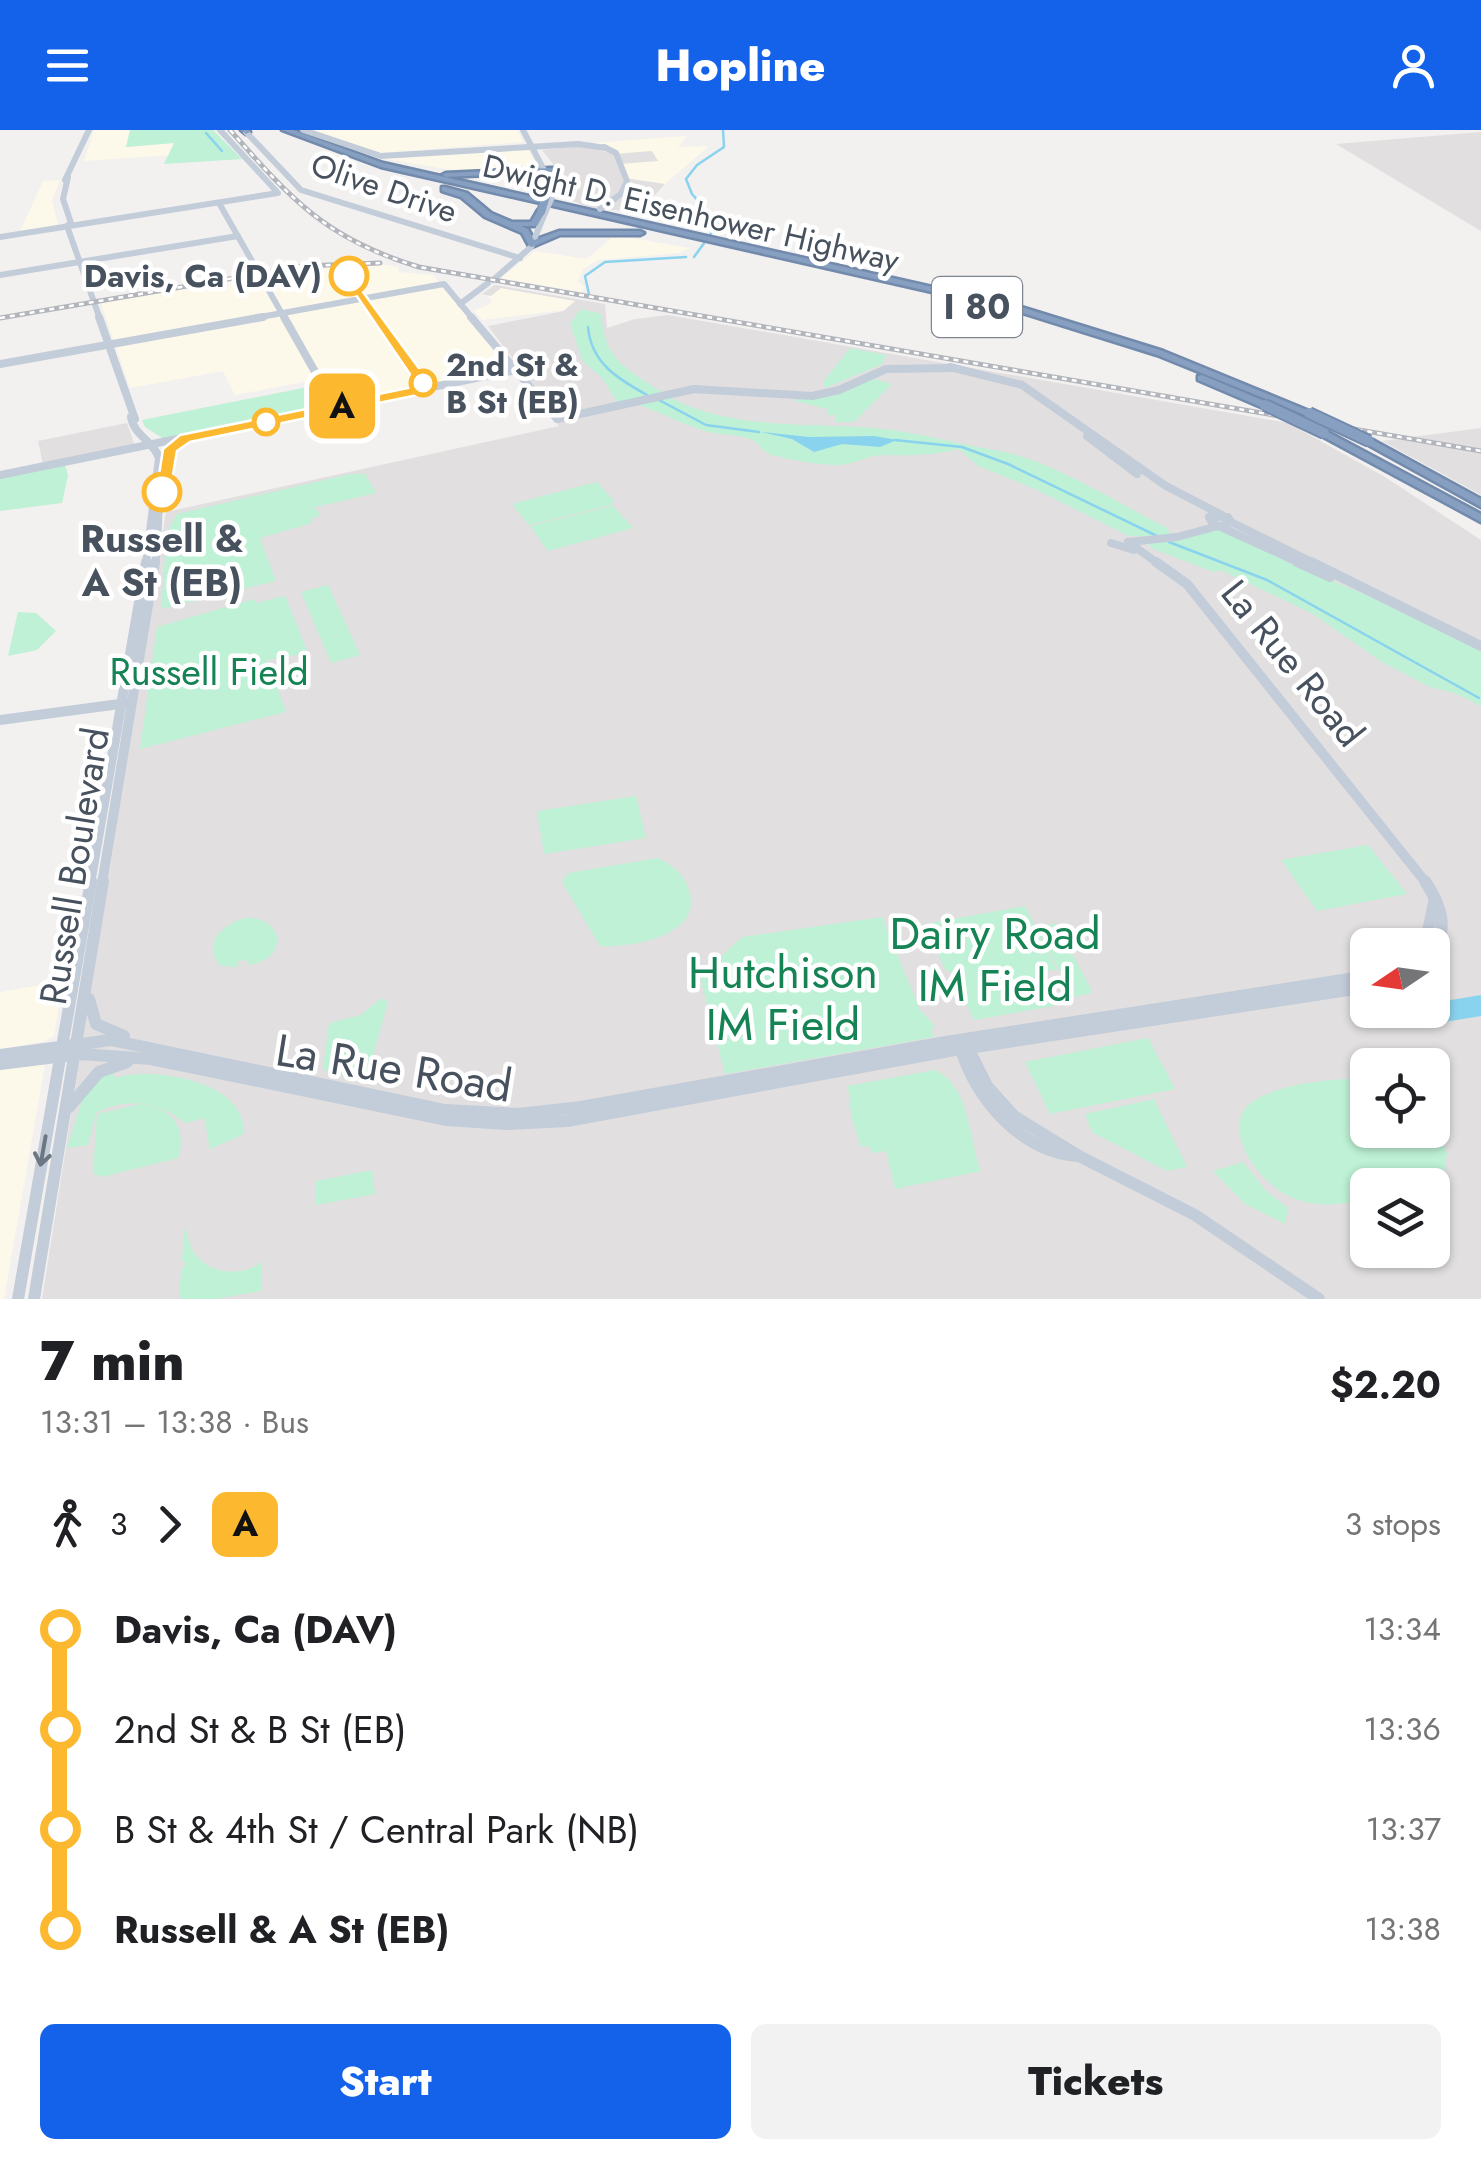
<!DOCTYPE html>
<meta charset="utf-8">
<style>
:root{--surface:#fff;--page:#f2f2f2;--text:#202124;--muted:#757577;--accent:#1462e9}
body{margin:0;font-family:Jost,sans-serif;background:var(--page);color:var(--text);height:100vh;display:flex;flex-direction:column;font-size:38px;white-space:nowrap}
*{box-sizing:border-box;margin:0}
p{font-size:32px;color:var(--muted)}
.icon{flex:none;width:55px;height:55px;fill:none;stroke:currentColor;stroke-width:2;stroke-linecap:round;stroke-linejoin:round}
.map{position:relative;height:1169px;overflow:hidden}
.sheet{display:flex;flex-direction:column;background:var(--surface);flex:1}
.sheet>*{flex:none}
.badge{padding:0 20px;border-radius:15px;font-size:35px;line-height:65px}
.needle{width:65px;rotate:257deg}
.buttons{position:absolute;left:1350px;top:798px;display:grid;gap:20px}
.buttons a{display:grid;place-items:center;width:100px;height:100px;border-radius:15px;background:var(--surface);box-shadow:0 2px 8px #0004;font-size:50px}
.map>.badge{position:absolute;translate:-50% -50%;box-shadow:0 0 0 5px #fff}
.legs{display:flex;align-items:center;gap:15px;height:110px;padding:0 40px;font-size:32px}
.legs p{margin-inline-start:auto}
.headline{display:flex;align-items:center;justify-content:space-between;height:170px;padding:0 40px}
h1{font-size:55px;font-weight:800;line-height:75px}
.cta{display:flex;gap:20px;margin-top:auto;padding:20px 40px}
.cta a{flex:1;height:115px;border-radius:15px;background:var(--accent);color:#fff;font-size:40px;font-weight:800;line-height:115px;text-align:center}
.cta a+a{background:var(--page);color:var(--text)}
ul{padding:0 40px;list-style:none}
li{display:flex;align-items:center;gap:35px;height:100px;font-size:38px}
li i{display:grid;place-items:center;width:15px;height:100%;margin:0 12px;background:currentColor}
li i::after{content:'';width:25px;height:25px;margin:-12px;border:8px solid;border-radius:50%;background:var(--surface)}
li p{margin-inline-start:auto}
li:first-child i{background:linear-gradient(#0000 50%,currentColor 0)}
li:last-child i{background:linear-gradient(currentColor 50%,#0000 0)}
header{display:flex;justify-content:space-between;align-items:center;height:130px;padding:0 40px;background:var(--accent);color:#fff;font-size:45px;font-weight:800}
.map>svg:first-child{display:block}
.commercial{fill:#fdf9ea}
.education{fill:#e1dfdf;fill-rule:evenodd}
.green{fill:#bef1d5}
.water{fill:#8ad3ef}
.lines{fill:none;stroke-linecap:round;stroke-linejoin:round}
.stream{stroke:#8ad3ef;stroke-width:2.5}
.highway-casing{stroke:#728aac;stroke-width:5}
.secondary-far3{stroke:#c3ccd9;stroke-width:6}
.secondary-far2{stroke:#c3ccd9;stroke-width:8}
.secondary-far1{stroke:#c3ccd9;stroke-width:10}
.secondary{stroke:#c3ccd9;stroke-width:12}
.highway{fill:#879fc0;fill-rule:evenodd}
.rail-casing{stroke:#b2b5bb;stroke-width:5}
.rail{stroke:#fff;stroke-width:2.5;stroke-dasharray:5;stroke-linecap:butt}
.highway-bridge-far1-casing{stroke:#728aac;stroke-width:10;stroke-linecap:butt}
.highway-bridge-casing{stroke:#728aac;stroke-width:14;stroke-linecap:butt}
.secondary-bridge{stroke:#c3ccd9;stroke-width:6}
.highway-bridge-far1{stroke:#879fc0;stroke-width:8}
.highway-bridge{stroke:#879fc0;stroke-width:10}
.oneway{stroke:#6d7784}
.line-1{fill:#fcb82e;stroke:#fff;stroke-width:2.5}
.stop-1-dot{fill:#fff;stroke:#fcb82e;stroke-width:5}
.labels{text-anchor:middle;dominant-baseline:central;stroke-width:9;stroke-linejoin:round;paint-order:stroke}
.far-street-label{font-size:32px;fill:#48525f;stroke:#fff}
.far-stop-label{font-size:32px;font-weight:bold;fill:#48525f;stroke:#fff;text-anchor:end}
.shield{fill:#fff;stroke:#7f868f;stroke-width:2.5}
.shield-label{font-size:35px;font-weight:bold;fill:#48525f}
.stop-label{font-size:38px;font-weight:bold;fill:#48525f;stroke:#fff}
.street-label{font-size:38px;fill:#48525f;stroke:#fff}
.park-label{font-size:38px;fill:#158354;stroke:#fff}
.near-park-label{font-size:45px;fill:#158354;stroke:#fff}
.near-street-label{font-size:45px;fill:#48525f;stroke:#fff}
</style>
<header><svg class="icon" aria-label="menu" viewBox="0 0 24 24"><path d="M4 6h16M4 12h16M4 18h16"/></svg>Hopline<svg class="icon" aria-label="person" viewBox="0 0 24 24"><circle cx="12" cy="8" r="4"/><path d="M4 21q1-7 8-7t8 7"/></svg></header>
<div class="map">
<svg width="1481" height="1169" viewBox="0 0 1481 1169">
<rect width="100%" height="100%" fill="#f3f0f0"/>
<!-- commercial -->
<g class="commercial">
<path d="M94,0H130L127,17L175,13L171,25L84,31Z"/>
<path d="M309,0H517L523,12L379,23Z"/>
<path d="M687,6L678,17L709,16L665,54L624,48L613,24L590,13Z"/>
<path d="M528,19L538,38L452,40L379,28Z"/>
<path d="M60,50L52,70L58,95L20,102L43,51Z"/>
<path d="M615,105L689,118L680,123L598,130L583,139L578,152L585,157L581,162L501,148L535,121L587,129Z"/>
<path d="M347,133L388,135L399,138L398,142L433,145L516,240L335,277L319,249L235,265L223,241L130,258L101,173Z"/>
<path d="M501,158L576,171L564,180L482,190L474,180L489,175L492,171L488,167Z"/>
<path d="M58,852L63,854L54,905L46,911L0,919V862Z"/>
<path d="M45,934L4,1169H0V940Z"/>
</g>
<!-- education -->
<g class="education">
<path d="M1481,2V101L1336,14Z"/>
<path d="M582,16L614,24L652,21L658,31L620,34L624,48L665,54L640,81L591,79L573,71L565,66L558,40L542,20Z"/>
<path d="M495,155L605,174L607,198L635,189L668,185L1288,293L1385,347L1481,410V1169H42L166,382L559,296L518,244L523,242L488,196L564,181L575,171L501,158L491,166L482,164ZM1368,815H1432V880H1368ZM1368,935H1432V1000H1368ZM1368,1055H1432V1120H1368Z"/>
<path d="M127,293L135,316L43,335L38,311Z"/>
<path d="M1481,298V365L1382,311Z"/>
</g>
<!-- green -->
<g class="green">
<path d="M130,0H213L242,29L164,34L174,13L126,17Z"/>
<path d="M581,179L601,184C605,229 622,235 655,258C719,303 807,291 883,299C921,303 957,314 994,320C1046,327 1119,374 1167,398L1172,409L1212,398L1233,402L1293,435L1364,464L1481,521V576L1455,563L1430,557L1382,532L1313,484L1221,440L1214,442L1151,418L1146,406H1129L1033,358L978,336L959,319C934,325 908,326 884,325C870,324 855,334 840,335C819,335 791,330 772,325C764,323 760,315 754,311C742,304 722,305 709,302C682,296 639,269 617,272L603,249L582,230L570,193Z"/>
<path d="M850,218L886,225L882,234L825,258L823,252Z"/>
<path d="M871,248L892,254L854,292H836L835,285H828L827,279L792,270L833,266Z"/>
<path d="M318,255L323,264L306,267L304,272L320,277L164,309L145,297L142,290Z"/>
<path d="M65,335L68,345L62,373L0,381V347Z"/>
<path d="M350,344H365L376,363L307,379L316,378L320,386L311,388L312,393L260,408L276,451L161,479L167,402L177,384Z"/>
<path d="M597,352L613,370L612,375L529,395L512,374Z"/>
<path d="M613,376L633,398L548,421L530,396Z"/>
<path d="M328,455L360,525L331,533L301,462Z"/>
<path d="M285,466L308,523L267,530L286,582L140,619L157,497L254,469L256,473Z"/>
<path d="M18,482L36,483L56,501L37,520L8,526Z"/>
<path d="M636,666L646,708L544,724L537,681Z"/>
<path d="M1368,715L1407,764L1317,781L1281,730Z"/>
<path d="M658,728C671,734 681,742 687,755C709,805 632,818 600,816L562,752L568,743Z"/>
<path d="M1025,776L1057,839L1038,843L1054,876L974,890L953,843L945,840L925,794Z"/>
<path d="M882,787L920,880L935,896L931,901L934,907L725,944L700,847L742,807Z"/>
<path d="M245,788C262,787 272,793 278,808C276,826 265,832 248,835V830L237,831V837L221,836C200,814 223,794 245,788Z"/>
<path d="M1056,793L1091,859L1092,863L1073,867L1037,797Z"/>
<path d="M381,868L388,871L374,923L375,952L370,954L326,941L323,938L329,893L361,885Z"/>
<path d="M1148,908L1175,959L1050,984L1025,932Z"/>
<path d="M111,940L115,948C153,936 247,951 244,1004L210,1019L204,988L186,993C158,972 128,966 96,983L88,1015L67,1018L86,958Z"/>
<path d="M934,940C970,954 969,1010 981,1041L895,1059L886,1021L872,1023L869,1016L861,1017L851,986L848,956Z"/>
<path d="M1367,949L1368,1000H1432L1433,992L1447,1023L1445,1040L1418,1055H1368L1367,1070C1346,1074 1319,1077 1298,1070C1268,1061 1227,1013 1243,982C1258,954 1340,947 1367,949Z"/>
<path d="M1155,969L1156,974L1187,1037L1167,1041L1092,1002L1085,984Z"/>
<path d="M141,974C171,978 188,997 178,1028L101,1047L93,1043L97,984Z"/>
<path d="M1243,1032L1266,1061L1288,1078L1285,1094L1245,1074L1213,1041Z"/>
<path d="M372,1040L375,1064L316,1075V1051Z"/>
<path d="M185,1094C187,1102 188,1115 195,1124C211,1146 246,1146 261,1132V1161L216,1169H179L181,1140L186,1134L182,1130Z"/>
</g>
<!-- water -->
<g class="water">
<path d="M761,302L809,307L874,306L897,310L880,317L842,314L814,322L792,309Z"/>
<path d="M1481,865V886L1432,894L1422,880H1432L1433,873Z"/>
</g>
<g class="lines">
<!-- stream -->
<g class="stream">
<path d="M206,3L222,21"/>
<path d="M694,127L718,94L692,64L686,49L697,35L724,17L723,0"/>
<path d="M589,164L585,146L605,132L686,127"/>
<path d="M588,197C591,233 618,249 647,265"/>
<path d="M659,270L706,295L759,302"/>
<path d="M895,310L962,317L1008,334L1157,406"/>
<path d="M1169,412L1267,450L1479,568"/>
</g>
<!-- highway casing -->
<g class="highway-casing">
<g id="highway">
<path d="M241,0H249L250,2L246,4Z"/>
<path d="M282,0H293L383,33L1021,177L1163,221L1314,283L1313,285H1305L1157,225L1016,181L381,37Z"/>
<path d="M551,38H554V42L446,47L442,45L446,43Z"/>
<path d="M445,57L467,63L491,83L512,92H531L538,80H544L545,82L537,96H521L528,99L534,110L559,101H640L644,103L640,105H560L532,117L529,116L522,103L485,87L461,67L442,61V57Z"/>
<path d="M1202,245L1269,273L1270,275L1265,278L1261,277L1198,250V246Z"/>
<path d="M1324,300L1481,384V392L1320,305L1319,303Z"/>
<path d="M1369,308L1481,369V377L1365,313L1364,311Z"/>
</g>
</g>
<!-- secondary-far3 -->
<g class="secondary-far3">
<path d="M303,0L381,26L578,14L606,18"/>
<path d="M523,0L545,42L546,66"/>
<path d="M246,2L301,60L520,128"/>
<path d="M68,47L63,69L71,93L67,96L100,189"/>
<path d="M65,50L89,0"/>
<path d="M219,73L285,189"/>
<path d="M600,79L621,64L627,51L616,23L604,17"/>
<path d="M0,107L278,63L220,0"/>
<path d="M0,145L238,106"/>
<path d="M493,150L531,117L545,83"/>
<path d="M460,174L488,153"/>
<path d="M249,189L444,154L473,189"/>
</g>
<!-- secondary-far2 -->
<g class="secondary-far2">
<path d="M99,187L135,289"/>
<path d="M284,187L335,277"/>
<path d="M471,187L557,289L694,259L812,266L839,260L886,239L953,238"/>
<path d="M0,234L263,187"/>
<path d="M950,237L1022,255L1166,356L1222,385"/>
<path d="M131,287C134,306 153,310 159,328L146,434"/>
<path d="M1087,306L1137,344"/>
<path d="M0,345L516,240"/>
<path d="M1231,392L1316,434"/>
<path d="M1222,396L1231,392L1228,387H1209L1212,393L1302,434"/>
<path d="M1128,412L1159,434"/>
<path d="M1128,412L1177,407L1218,396"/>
<path d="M1111,413L1134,420"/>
<path d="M155,434C162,395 150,335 185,308"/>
</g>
<!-- secondary-far1 -->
<g class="secondary-far1">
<path d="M1156,432L1187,454L1427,754"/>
<path d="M1297,432L1330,447"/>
<path d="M1311,432L1481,516"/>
<path d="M0,590L127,573"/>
<path d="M90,754L146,432"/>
<path d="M102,754L155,432"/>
</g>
<!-- secondary -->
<g class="secondary">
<path d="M1425,751C1442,777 1449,799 1432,827"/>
<path d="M1425,815L1435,768"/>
<path d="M89,869L96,894L124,906"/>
<path d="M960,916C974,968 1022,1023 1079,1026"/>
<path d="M968,918L987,956L1014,986L1079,1026L1195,1085L1319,1169"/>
<path d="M0,925L111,910L445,980L519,984L581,977L946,912L1368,846"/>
<path d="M0,934L80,924L151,929L447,990L507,994L567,991L949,921L1368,857"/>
<path d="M69,977L99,942L127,932"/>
<path d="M18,1169L91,751"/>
<path d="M34,1169L103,751"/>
</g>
<!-- highway -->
<use href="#highway" class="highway"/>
<!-- rail casing -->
<g class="rail-casing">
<g id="rail">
<path d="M230,0C292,70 326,109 419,137L1481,321"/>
<path d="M0,188L304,136L380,133"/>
</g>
</g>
<!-- rail -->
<use href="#rail" class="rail"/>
<!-- highway-bridge-far1 casing -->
<g class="highway-bridge-far1-casing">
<path id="highway-bridge-far1" d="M541,82L546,66"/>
</g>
<!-- highway-bridge casing -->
<g class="highway-bridge-casing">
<g id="highway-bridge">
<path d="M1265,275L1324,303"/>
<path d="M1309,283L1369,311"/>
</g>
</g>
<!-- secondary-bridge -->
<path class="secondary-bridge" d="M545,83L552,67"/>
<!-- highway-bridge-far1 -->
<use href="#highway-bridge-far1" class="highway-bridge-far1"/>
<!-- highway-bridge -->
<use href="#highway-bridge" class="highway-bridge"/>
</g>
<!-- one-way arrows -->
<defs><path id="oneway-shaft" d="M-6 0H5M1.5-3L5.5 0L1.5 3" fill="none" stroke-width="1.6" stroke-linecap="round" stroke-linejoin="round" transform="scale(2.5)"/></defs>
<use class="oneway" href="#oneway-shaft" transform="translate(43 1021) rotate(100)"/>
<!-- line-1 -->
<path class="line-1" d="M349,143L432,256V262L190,312L177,321L170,362L156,365L163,319L180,305L418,256L343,146Z"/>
<!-- markers -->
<g class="stop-1-dot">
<circle cx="349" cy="146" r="18"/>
<circle cx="423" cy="253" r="12"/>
<circle cx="266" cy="292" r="12"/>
<circle cx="162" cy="362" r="18"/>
</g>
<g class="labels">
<!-- far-street labels -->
<g class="far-street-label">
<text transform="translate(384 58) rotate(19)">Olive Drive</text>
<text transform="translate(691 83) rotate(13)">Dwight D. Eisenhower Highway</text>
</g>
<!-- far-stop labels -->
<g class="far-stop-label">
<text x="322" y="146">Davis, Ca (DAV)</text>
<text x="446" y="235" text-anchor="start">2nd St &amp;<tspan x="446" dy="37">B St (EB)</tspan></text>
</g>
<!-- shield labels -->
<rect class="shield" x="932" y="147" width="90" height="60" rx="8"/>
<g class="shield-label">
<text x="977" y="177">I 80</text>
</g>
<!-- stop labels -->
<g class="stop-label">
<text x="162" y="408">Russell &amp;<tspan x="162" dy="44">A St (EB)</tspan></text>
</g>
<!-- street labels -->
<g class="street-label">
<text transform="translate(1293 533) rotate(51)">La Rue Road</text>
<text transform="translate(74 736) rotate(-81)">Russell Boulevard</text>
</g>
<!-- park labels -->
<g class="park-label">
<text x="209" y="541">Russell Field</text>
</g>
<!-- near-park labels -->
<g class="near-park-label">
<text x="995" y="803">Dairy Road<tspan x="995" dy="52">IM Field</tspan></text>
<text x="783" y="842">Hutchison<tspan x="783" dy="52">IM Field</tspan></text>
</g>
<!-- near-street labels -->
<g class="near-street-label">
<text transform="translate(394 938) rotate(9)">La Rue Road</text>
</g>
</g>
</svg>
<div class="buttons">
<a><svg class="needle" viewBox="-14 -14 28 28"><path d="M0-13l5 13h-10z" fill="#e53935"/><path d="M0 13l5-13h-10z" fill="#757577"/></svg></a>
<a><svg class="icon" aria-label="locate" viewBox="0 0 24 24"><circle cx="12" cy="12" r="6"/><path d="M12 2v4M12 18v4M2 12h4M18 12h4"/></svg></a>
<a><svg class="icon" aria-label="layers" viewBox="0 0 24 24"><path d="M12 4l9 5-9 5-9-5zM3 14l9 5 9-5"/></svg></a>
</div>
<b class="badge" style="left:342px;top:276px;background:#fcb82e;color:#111">A</b>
</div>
<section class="sheet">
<div class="headline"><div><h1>7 min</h1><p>13:31 – 13:38 · Bus</p></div><b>$2.20</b></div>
<div class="legs"><svg class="icon" aria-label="walk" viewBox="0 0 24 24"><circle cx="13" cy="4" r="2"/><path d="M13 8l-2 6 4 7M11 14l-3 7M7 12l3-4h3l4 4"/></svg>3<svg class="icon" aria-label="forward" viewBox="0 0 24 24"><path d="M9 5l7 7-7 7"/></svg><b class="badge" style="background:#fcb82e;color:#111">A</b><p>3 stops</p></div>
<ul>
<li><i style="color:#fcb82e"></i><b>Davis, Ca (DAV)</b><p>13:34</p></li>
<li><i style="color:#fcb82e"></i><span>2nd St &amp; B St (EB)</span><p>13:36</p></li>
<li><i style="color:#fcb82e"></i><span>B St &amp; 4th St / Central Park (NB)</span><p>13:37</p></li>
<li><i style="color:#fcb82e"></i><b>Russell &amp; A St (EB)</b><p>13:38</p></li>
</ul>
<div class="cta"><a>Start</a><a>Tickets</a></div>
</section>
